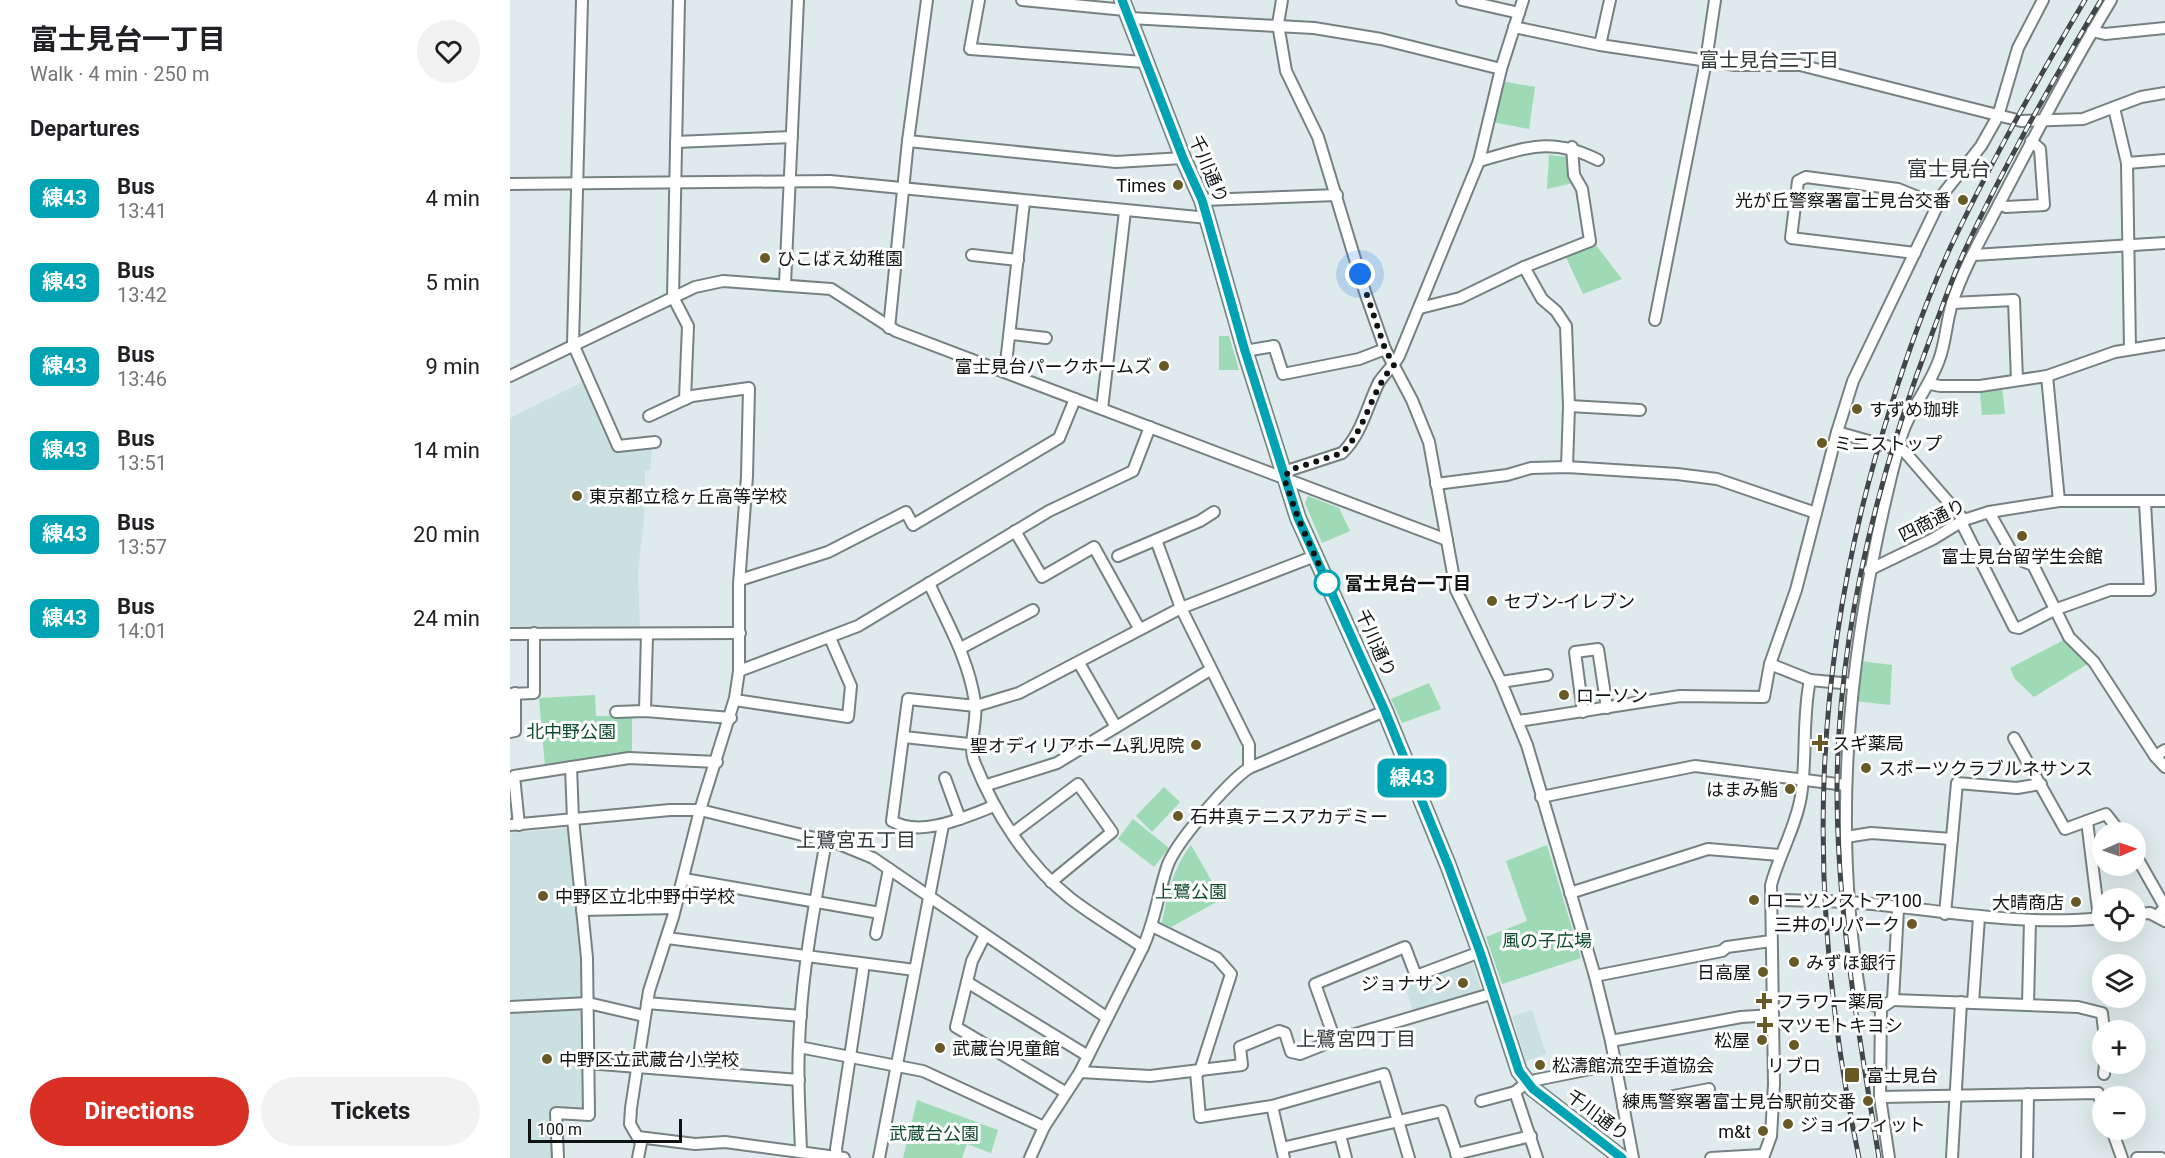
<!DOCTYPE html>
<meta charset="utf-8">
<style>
:root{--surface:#fff;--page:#f2f2f2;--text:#202124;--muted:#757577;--accent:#d93025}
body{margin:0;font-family:Roboto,"Noto Sans JP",sans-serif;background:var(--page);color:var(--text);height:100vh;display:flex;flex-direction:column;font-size:22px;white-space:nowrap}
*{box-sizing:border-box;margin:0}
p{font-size:20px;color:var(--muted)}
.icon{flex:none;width:33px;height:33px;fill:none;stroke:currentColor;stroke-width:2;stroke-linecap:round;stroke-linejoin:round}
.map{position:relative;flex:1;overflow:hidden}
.sheet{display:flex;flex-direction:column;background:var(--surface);width:510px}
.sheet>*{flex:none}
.badge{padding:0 12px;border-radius:9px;font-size:21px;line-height:39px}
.needle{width:39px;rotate:88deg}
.fabs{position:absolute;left:1582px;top:822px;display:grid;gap:12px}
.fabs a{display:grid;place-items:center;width:54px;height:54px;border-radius:50%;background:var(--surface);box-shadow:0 6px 24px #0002;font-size:30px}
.scale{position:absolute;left:18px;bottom:15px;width:154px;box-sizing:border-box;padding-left:6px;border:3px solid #0f1314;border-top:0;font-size:16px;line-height:21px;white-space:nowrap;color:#0f1314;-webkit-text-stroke:4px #fff;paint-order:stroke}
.you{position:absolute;width:30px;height:30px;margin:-15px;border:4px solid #fff;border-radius:50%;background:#1a73e8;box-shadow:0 0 0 9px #1a73e833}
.map>.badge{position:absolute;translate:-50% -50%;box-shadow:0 0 0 3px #fff}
h2{padding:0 30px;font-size:22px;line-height:54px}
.round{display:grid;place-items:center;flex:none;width:63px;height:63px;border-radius:32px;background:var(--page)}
.summary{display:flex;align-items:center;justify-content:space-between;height:102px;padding:0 30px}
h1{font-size:28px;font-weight:700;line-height:45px}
.button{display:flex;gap:12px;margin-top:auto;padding:12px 30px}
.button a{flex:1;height:69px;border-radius:36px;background:var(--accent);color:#fff;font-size:24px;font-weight:700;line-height:69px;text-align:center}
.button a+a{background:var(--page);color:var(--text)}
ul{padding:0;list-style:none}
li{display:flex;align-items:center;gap:18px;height:84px;padding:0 30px}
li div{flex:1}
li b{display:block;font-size:22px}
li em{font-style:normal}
li .badge{min-width:66px;font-weight:700;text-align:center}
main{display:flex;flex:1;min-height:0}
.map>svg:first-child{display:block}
.built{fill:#cae0e1}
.green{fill:#9ddab5}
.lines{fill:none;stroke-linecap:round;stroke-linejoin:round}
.street-casing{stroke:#768182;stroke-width:14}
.secondary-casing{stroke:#768182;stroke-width:18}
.street{stroke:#fff;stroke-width:10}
.secondary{stroke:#c4f0fe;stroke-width:15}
.rail-casing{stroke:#414748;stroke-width:5}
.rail{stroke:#fff;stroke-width:3;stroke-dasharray:9;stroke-linecap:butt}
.line-casing{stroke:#fff;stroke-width:14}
.line{stroke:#00a3b4;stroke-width:9}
.walk{stroke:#0f1314;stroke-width:6;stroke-dasharray:0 10.8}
.poi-dot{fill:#695927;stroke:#fff;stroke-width:2}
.stop-dot{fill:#fff;stroke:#00a3b4;stroke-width:3}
.labels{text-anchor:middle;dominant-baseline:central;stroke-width:6;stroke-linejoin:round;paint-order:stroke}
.street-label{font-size:18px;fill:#0f1314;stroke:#fff}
.poi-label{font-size:18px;fill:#0f1314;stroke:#fff;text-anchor:start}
.stop-label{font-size:18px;font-weight:bold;fill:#0f1314;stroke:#fff;text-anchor:start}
.park-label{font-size:18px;fill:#0f4c2f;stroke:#fff}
.neighbourhood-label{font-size:20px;fill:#303a3b;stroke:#fff}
.quarter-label{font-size:21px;fill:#303a3b;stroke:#fff}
</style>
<main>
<section class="sheet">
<div class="summary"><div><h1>富士見台一丁目</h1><p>Walk · 4 min · 250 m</p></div><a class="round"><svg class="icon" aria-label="heart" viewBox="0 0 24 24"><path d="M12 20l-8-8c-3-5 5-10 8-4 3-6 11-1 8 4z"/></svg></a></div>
<h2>Departures</h2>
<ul>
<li><span class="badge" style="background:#00a3b4;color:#fff">練43</span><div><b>Bus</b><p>13:41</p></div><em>4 min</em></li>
<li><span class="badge" style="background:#00a3b4;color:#fff">練43</span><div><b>Bus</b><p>13:42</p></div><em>5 min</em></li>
<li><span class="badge" style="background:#00a3b4;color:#fff">練43</span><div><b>Bus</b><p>13:46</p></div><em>9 min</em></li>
<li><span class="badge" style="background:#00a3b4;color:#fff">練43</span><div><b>Bus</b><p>13:51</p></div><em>14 min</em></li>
<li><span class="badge" style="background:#00a3b4;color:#fff">練43</span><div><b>Bus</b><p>13:57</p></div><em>20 min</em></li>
<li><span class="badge" style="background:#00a3b4;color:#fff">練43</span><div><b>Bus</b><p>14:01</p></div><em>24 min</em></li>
</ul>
<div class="button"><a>Directions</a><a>Tickets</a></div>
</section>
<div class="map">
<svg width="1655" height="1158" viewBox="0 0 1655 1158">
<rect width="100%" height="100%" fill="#deeaeb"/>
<!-- built -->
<g class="built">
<path d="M77,380L104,451L142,448L140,470L135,471L134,520L128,570L130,628L0,629V418Z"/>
<path d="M57,828L60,831L73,996L71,999L0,1003V833Z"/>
<path d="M962,961L971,990L970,993L903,1013L895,985Z"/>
<path d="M71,1007L73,1009L75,1109L44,1111L43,1158H0V1010Z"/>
<path d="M1022,1010L1036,1054L1016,1061L1002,1016Z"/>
</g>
<!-- green -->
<g class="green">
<path d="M991,81L1025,87L1019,129L982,122Z"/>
<path d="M1039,155L1059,157L1063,183L1037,189Z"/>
<path d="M1085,244L1112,279L1073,294L1055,255Z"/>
<path d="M709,336H719L729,370H709Z"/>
<path d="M1492,386L1495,414L1472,415L1470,392L1473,389Z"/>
<path d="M798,496L829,508L840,531L812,543L795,503Z"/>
<path d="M1554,640L1579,663L1524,697L1505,679L1500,668Z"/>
<path d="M1350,661L1382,665L1380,705L1345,701Z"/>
<path d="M919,683L931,709L892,723L881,699Z"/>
<path d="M85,695L86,716H122V754L35,766L29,698Z"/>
<path d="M654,787L670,802L642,832L626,816Z"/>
<path d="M623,819L659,848L644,867L608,839Z"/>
<path d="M681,845L712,899L661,927L652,923C657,895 663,868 681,845Z"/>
<path d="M1037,845L1071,958L992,984L976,937L1017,921L996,861Z"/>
<path d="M407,1100L488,1130L481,1153L457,1144L452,1158H393Z"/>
</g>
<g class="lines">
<!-- street casing -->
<g class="street-casing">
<g id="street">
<path d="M72,0L63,344L108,446L145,442"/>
<path d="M169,0L163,297L178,326L175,399"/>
<path d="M469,0L460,49L634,62"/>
<path d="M512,0L615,10"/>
<path d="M772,0L768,24L776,71L808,137L855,292L875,349L902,400L919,442L946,590L991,682L1017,745L1085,976L1101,1041L1123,1158"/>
<path d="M952,0L1009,13"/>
<path d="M619,18L804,28L871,39L991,69"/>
<path d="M1004,27L1090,45L1225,65H1290L1511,121L1573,119L1631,97L1655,93"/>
<path d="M1582,31L1595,34L1655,28"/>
<path d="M1090,45L1100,0"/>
<path d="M1604,108L1617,163L1620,349"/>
<path d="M398,141L606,162L673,158"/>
<path d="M166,142L282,137"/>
<path d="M969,161C1016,148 1041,136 1088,160"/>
<path d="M1617,163L1655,160"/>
<path d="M0,184L320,181L698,218"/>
<path d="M692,200L827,195"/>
<path d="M1489,204L1496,207L1534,205L1530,149L1521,141"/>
<path d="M1405,253L1281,238L1288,181L1296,177L1388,189L1427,205"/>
<path d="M462,255L508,260"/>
<path d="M1464,255L1655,243"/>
<path d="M1014,267L1032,299L1046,311L1056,326L1059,406L1057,467"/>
<path d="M275,284L288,0"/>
<path d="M1442,303L1504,300L1507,380"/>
<path d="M910,308L950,298L1014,267L1080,241L1072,189L1064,175L1062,147"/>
<path d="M1145,320L1196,61L1205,0"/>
<path d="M379,328L398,141L417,0"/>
<path d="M501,334L536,338"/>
<path d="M735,351L764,346L773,374L849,359L875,349"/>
<path d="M495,372L514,202"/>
<path d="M0,376L185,287L213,281L321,289L386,331L937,540"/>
<path d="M1537,376L1549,501"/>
<path d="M1420,384L1430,386H1470L1537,376L1605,352L1655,344"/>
<path d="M1059,406L1130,410"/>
<path d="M592,409L615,211"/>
<path d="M1327,432L1394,451L1454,520"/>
<path d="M774,478L780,470L832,453C852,434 857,406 869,382C875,373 884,365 889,356L969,161L991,69L1013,0"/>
<path d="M926,484L997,475L1021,468L1057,467L1167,474L1207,479L1306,513"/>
<path d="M1479,512L1505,558L1523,565L1559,637L1584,662L1645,756L1655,767"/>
<path d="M1451,522L1504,627L1509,628L1544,610L1600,590H1640L1635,503"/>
<path d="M505,531L532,577L584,547L629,628"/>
<path d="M646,540L671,608L739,745V768"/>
<path d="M608,556L690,521L704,512"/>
<path d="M1359,570L1423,539L1454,520L1479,512L1549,501H1655"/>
<path d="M230,580L318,552L396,512L403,525L549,438L565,399"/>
<path d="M419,583C437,623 458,657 465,702C468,720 458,744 464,761C484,812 517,864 560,898C583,916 609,931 633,947"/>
<path d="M0,634L230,633"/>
<path d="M451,648L523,610"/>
<path d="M569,663L606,727"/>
<path d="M1260,664L1300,680L1342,684"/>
<path d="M229,671L348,626L539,511L623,471L640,427"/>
<path d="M991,682L1037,675"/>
<path d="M0,694L24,693V633"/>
<path d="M225,700L338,717L341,686L320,638"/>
<path d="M135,711L137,634"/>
<path d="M106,712L135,711L221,718"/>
<path d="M1073,712L1065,652L1088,649L1097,708"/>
<path d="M1009,721L1170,696L1254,697L1260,664L1286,590L1327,432L1343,381L1433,194L1471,146L1488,116L1508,48L1533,0"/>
<path d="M0,732L5,731V693"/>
<path d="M394,737L459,744L465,741"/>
<path d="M1504,738L1555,829L1596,814L1610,832"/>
<path d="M1645,756L1655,750"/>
<path d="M435,778L450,819"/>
<path d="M477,785L547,763L700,670"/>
<path d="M1031,797L1185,766L1335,785"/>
<path d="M484,806C455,817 411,838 382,821L398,699L466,706L509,693L671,608L805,556"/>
<path d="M1577,821L1589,918"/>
<path d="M0,825L160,810H190L329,844L363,858L596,1017"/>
<path d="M9,825L4,776L119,758L207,762"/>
<path d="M503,833L568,784L602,832L541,882"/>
<path d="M1336,837L1361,833L1442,839"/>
<path d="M1626,856L1655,907L1647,916"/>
<path d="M174,879L370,913"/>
<path d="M1060,893L1198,849L1269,855"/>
<path d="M1261,900C1286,900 1312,901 1338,902C1423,908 1507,927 1593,918"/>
<path d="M1388,909L1383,1000L1371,1008L1357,1003L1350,995C1319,806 1342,624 1390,441C1397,413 1419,388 1429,360C1436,342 1436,322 1442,304C1451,273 1474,233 1489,204C1525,135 1561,66 1601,0"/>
<path d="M72,910L165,908"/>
<path d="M1435,914L1447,783L1507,788L1531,784"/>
<path d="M1626,914L1640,913L1655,921"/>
<path d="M642,926L707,958L721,974L690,1071"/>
<path d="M366,934L379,869"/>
<path d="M475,935L462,961L446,1027L555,1092"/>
<path d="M157,938L405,970"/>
<path d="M1085,976L1212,951L1217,947L1261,941"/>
<path d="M457,982L578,1056"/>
<path d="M1383,1000L1568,1007L1592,1013L1594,1030"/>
<path d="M137,1003L291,1016"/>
<path d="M1463,1003L1469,917"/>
<path d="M1518,1005L1520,920"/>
<path d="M0,1007L78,1003L134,1016"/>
<path d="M1371,1008L1370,1097L1379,1158"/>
<path d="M825,1040L805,984L895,947L906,976L970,952"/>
<path d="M1101,1041L1231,1017L1263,1015"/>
<path d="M289,1047L413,1071L534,1127"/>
<path d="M78,1063L289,1080"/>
<path d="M570,1072L640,1076L732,1065L730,1047L769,1031L775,1033L781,1052L790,1054L825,1040L984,993"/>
<path d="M686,1072L690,1117L762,1106L874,1074L899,1158"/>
<path d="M1594,1074L1595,1064"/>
<path d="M1370,1097L1588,1093L1593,1107"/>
<path d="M971,1101L1005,1092"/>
<path d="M762,1106L774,1158"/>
<path d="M1113,1106L1199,1089"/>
<path d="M1602,1130L1612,1158"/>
<path d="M830,1135L836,1158"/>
<path d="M128,1137L185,1144L215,1142L334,1158"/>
<path d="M772,1148L932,1111L948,1158"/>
<path d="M291,1152C290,1117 287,1081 289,1046C291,977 304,908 316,841"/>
<path d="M946,1154L1021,1136"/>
<path d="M48,1158L46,1113L79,1115L77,958L63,819L61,767"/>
<path d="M128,1158L131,1143L120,1124L121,1108L139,991L163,917L190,810L225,698L229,671V584L237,476L239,388L182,396L139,416"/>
<path d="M327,1158L326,1149L354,964"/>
<path d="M369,1158L433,825"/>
<path d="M520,1158L534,1127L570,1072L633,947C645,921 648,894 657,867C665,843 718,782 739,768L875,711"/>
<path d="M1027,1158L1005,1092L1016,1083L1026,1080L1105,1064"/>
<path d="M1201,1158L1252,1155"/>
<path d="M1253,1158L1261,1136L1264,1084L1261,885C1269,855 1286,827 1291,796C1297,758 1292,717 1300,680"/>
<path d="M1442,1158L1451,1002"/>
<path d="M1517,1158L1518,1094"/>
<path d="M1627,1158H1651"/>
</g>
</g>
<!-- secondary casing -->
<g class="secondary-casing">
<path id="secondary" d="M612,0L673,158L692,200L735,351L788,518L875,711L938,865L970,952L1009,1071L1023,1089L1112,1158"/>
</g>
<!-- street -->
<use href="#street" class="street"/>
<!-- secondary -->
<use href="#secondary" class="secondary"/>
<!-- rail casing -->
<g class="rail-casing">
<g id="rail">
<path d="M1349,1158C1295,898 1299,660 1381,406C1398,352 1417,298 1441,246C1481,162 1527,80 1575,0"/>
<path d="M1369,1158C1349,1036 1327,913 1327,789C1328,632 1367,477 1423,331C1433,305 1442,278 1454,252C1494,165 1542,82 1591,0"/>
</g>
</g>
<!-- rail -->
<use href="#rail" class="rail"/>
</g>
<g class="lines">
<!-- line casing -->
<g class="line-casing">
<path id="line" d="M612,0L673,158L692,200L735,351L788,518L875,711L938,865L970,952L1009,1071L1023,1089L1112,1158"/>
</g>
<!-- line -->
<use href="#line" class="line"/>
<!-- walk -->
<path class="walk" d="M817,583L788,518L774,478L780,470L832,453C857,428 860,391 884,365L875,349L850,274"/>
</g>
<!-- markers -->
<g class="poi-dot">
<circle cx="668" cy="185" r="6"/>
<circle cx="1453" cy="200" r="6"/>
<circle cx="255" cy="258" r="6"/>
<circle cx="654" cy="366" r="6"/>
<circle cx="1347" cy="409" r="6"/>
<circle cx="1312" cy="443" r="6"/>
<circle cx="67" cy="496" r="6"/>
<circle cx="1512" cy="536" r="6"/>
<circle cx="982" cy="601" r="6"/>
<circle cx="1054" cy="695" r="6"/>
<path d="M1307 734h6v6h6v6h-6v6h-6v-6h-6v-6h6z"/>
<circle cx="686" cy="745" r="6"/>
<circle cx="1356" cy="768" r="6"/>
<circle cx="1280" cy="789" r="6"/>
<circle cx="668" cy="816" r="6"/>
<circle cx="33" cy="896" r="6"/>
<circle cx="1244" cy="900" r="6"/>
<circle cx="1566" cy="902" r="6"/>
<circle cx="1402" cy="924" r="6"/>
<circle cx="1284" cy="962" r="6"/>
<circle cx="1253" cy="972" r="6"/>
<circle cx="953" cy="983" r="6"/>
<path d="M1251 992h6v6h6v6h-6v6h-6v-6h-6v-6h6z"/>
<path d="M1252 1016h6v6h6v6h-6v6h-6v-6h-6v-6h6z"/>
<circle cx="1252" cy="1040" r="6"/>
<circle cx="1284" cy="1045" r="6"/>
<circle cx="430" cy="1048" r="6"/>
<circle cx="37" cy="1059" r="6"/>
<circle cx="1030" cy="1065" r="6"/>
<rect x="1334" y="1067" width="16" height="16" rx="3"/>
<circle cx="1358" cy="1101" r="6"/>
<circle cx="1278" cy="1124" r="6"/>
<circle cx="1253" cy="1131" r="6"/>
</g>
<circle class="stop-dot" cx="817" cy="583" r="12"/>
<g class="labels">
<!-- street labels -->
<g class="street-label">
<text transform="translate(699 169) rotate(67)">千川通り</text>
<text transform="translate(1422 520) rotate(-27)">四商通り</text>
<text transform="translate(866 643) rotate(66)">千川通り</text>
<text transform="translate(1088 1115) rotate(37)">千川通り</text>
</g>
<!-- poi labels -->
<g class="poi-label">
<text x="656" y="185" text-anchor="end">Times</text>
<text x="1441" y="200" text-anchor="end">光が丘警察署富士見台交番</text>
<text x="267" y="258">ひこばえ幼稚園</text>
<text x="642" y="366" text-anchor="end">富士見台パークホームズ</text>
<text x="1359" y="409">すずめ珈琲</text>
<text x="1324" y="443">ミニストップ</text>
<text x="79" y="496">東京都立稔ヶ丘高等学校</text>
<text x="1512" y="556" text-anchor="middle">富士見台留学生会館</text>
<text x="994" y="601">セブン-イレブン</text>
<text x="1066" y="695">ローソン</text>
<text x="1322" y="743">スギ薬局</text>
<text x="674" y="745" text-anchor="end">聖オディリアホーム乳児院</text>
<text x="1368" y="768">スポーツクラブルネサンス</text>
<text x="1268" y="789" text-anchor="end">はまみ鮨</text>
<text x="680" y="816">石井真テニスアカデミー</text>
<text x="45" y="896">中野区立北中野中学校</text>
<text x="1256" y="900">ローソンストア100</text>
<text x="1554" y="902" text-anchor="end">大晴商店</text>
<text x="1390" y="924" text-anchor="end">三井のリパーク</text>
<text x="1296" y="962">みずほ銀行</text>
<text x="1241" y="972" text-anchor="end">日高屋</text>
<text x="941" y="983" text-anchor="end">ジョナサン</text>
<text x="1266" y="1001">フラワー薬局</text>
<text x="1267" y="1025">マツモトキヨシ</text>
<text x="1240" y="1040" text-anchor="end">松屋</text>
<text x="442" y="1048">武蔵台児童館</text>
<text x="49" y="1059">中野区立武蔵台小学校</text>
<text x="1042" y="1065">松濤館流空手道協会</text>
<text x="1284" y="1065" text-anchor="middle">リブロ</text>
<text x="1356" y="1075">富士見台</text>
<text x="1346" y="1101" text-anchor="end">練馬警察署富士見台駅前交番</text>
<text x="1290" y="1124">ジョイフィット</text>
<text x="1241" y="1131" text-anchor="end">m&amp;t</text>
</g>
<!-- stop labels -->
<g class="stop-label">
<text x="835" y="583">富士見台一丁目</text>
</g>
<!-- park labels -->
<g class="park-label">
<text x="61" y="731">北中野公園</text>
<text x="681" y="891">上鷺公園</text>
<text x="1037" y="940">風の子広場</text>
<text x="424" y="1133">武蔵台公園</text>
</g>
<!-- neighbourhood labels -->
<g class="neighbourhood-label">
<text x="1259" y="60">富士見台二丁目</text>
<text x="346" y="840">上鷺宮五丁目</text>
<text x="846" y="1039">上鷺宮四丁目</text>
</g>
<!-- quarter labels -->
<g class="quarter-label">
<text x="1439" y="169">富士見台</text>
</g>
</g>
</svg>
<div class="fabs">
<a><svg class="needle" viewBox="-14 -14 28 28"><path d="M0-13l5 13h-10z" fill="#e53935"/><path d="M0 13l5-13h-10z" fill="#757577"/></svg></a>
<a><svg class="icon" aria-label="locate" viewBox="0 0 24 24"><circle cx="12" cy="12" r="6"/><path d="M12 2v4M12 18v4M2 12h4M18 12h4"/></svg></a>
<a><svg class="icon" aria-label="layers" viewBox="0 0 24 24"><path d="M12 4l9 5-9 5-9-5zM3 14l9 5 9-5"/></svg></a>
<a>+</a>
<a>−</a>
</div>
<div class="scale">100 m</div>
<div class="you" style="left:850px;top:274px"></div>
<b class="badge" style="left:902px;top:778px;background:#00a3b4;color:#fff">練43</b>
</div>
</main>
